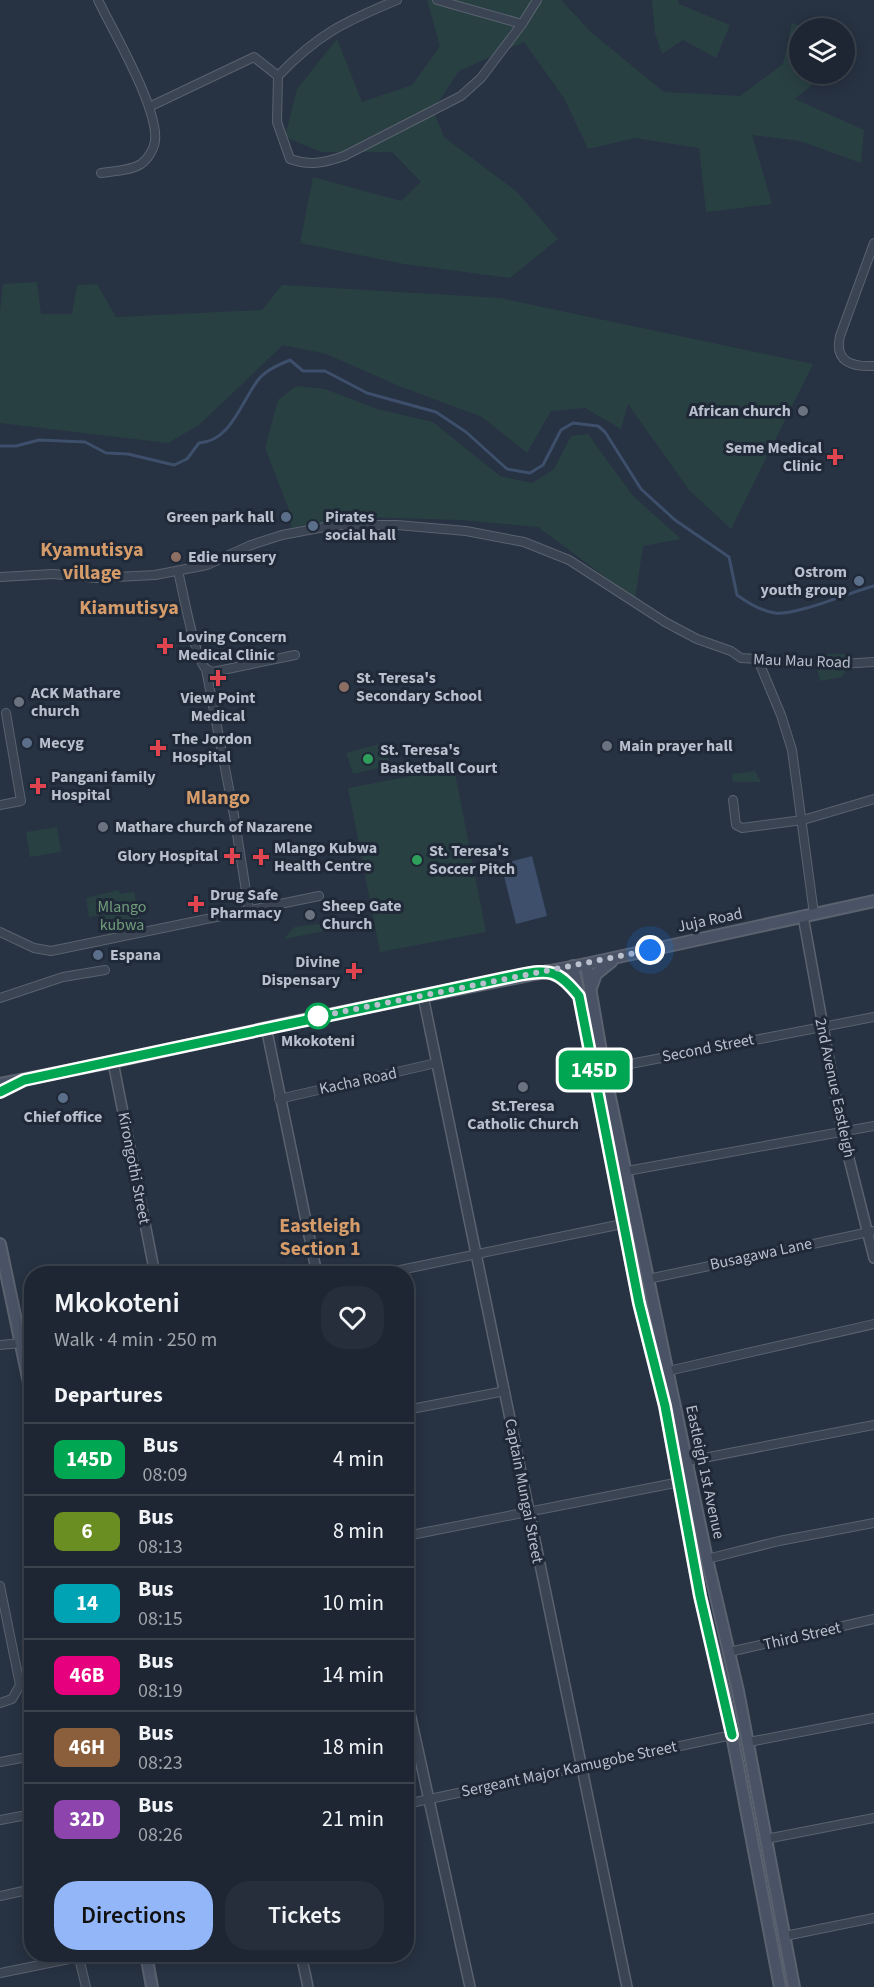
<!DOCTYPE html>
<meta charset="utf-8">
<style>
:root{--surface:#1d2632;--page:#252e3a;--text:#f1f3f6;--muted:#a0a5ac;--line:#3b434d;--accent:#92b6f7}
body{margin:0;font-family:"Source Sans 3",sans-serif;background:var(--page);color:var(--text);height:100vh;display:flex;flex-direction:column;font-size:22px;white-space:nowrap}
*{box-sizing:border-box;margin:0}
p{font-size:20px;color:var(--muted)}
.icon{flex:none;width:33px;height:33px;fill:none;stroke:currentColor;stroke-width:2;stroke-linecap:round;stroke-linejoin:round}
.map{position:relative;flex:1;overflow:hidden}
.details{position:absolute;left:24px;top:1266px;width:390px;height:696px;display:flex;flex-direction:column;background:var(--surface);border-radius:24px;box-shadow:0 3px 15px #0003,0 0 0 2px var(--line)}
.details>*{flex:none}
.badge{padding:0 12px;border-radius:9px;font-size:21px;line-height:39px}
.tools{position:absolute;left:789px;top:18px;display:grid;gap:12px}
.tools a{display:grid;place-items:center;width:66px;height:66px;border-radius:50%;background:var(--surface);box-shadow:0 3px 15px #0003,0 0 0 2px var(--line);font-size:30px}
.you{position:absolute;width:30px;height:30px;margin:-15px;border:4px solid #fff;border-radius:50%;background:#1a73e8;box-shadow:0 0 0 9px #1a73e833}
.map>.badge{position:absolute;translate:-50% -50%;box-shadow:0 0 0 3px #fff}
h2{padding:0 30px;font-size:22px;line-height:54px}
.round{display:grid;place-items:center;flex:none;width:63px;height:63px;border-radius:24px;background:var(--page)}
.head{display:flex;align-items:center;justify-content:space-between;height:102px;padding:0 30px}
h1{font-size:28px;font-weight:600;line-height:45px}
.primary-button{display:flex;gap:12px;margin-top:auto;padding:12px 30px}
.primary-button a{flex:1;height:69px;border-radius:24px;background:var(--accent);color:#111;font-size:24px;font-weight:600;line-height:69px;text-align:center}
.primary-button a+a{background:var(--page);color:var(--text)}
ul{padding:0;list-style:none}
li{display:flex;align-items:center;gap:18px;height:72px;padding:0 30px;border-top:2px solid var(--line)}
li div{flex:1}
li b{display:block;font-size:22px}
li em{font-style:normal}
li .badge{min-width:66px;font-weight:700;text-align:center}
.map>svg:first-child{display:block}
.green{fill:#294043}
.water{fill:#3d4f6b}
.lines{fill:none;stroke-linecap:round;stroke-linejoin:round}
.stream{stroke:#3d4f6b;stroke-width:3}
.minor-casing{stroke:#5a626f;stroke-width:10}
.tertiary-casing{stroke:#5a626f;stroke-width:12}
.secondary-casing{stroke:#5a626f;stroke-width:14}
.minor{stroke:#3b4452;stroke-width:8}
.tertiary{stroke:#3b4452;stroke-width:9}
.secondary{stroke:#495365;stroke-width:10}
.line-casing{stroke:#fff;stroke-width:14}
.line{stroke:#00a651;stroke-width:9}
.walk{stroke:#b9bfcc;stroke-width:6;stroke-dasharray:0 10.8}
.worship-dot{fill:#6b7280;stroke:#202937;stroke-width:2}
.health-dot{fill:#e0444e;stroke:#202937;stroke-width:2}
.service-dot{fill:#5c6f8a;stroke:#202937;stroke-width:2}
.education-dot{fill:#8d6e63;stroke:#202937;stroke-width:2}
.leisure-dot{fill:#2e9e5b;stroke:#202937;stroke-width:2}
.stop-dot{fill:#fff;stroke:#00a651;stroke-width:3}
.labels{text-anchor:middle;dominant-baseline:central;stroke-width:6;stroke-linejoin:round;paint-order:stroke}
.poi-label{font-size:16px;font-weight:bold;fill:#b9bfcc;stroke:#202937;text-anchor:start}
.street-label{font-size:16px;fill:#b9bfcc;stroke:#202937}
.park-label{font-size:16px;fill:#709c7b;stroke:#202937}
.stop-label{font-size:16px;font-weight:bold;fill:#b9bfcc;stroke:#202937}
.quarter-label{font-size:20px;font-weight:bold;fill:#d59c6a;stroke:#202937}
</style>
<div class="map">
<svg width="874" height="1987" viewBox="0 0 874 1987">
<rect width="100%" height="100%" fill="#273242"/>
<!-- green -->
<g class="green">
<path d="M427,0H561L592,33L664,92L740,96L783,64L792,23L805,28H800V74H825L795,99L864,130L861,163L800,141L752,135L772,204L706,212L699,148L635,138L588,149L564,98L524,42L459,71L433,110L444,137L516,191L558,239L510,278L404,264L300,243L313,177L401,201L421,182L392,152H321L285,137L297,89L337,39L362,102L412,85L440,46Z"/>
<path d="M652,0H678L679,4L730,25L716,58L683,40L662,54L655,33Z"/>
<path d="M37,282L41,314H72L77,285L97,284L116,317L262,310L282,285L500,298L813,364L731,529L689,490L628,404L621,429L585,408L551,411L527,453L482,417L399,386L326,354L283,345L199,425L168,443L0,423V312L3,284Z"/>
<path d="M296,386L325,389L377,409L433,422L500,476L532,483L554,469L571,436L588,434L633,496L681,539L643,546L635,599L538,527L461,520L327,516L328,521L291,528V515L265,448L278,400Z"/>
<path d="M828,654H845L851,662L842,677L820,681L815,659Z"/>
<path d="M383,743L391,765L353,774L346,753Z"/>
<path d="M454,768L486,932L380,952L348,788Z"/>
<path d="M755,771L761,782H733L732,774Z"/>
<path d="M57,827L61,852L30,857L26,832Z"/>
<path d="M119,890L120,894L134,892L142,930L108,936L104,915L89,917L86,898Z"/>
<path d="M318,924L330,930L284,939L294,927Z"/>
</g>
<!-- water -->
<path class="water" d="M532,856L547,916L516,924L501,864Z"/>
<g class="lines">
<!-- stream -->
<path class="stream" d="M0,446H16L39,440L85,442L106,453L128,454L174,465L187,459L199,443C231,441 241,402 258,380C266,370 278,365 290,360L303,371H325L367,393L436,412L466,432L507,469L530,473L543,465L561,430L573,423L598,426L605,432L641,489L675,520L729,557L737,595C748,603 761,611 775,613C795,616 851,592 874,586"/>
<!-- minor casing -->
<g class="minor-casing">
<g id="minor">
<path d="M98,0C113,31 159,109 155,141C154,149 148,159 141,164C130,171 114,171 101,173"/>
<path d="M437,0L522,24L537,0"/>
<path d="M278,76L277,122L290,159C309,166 324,163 344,156L461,96L481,78L522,24"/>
<path d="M149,107L254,57L278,76C318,34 344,22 397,0"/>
<path d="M874,243L840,336C834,362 852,367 874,366"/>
<path d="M178,571C183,591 194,657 206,669L234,815L249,910"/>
<path d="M0,577L53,574L97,578L155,575L207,565L251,545L282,535L335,525H397L466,531L524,542L569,560L665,622L697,639L731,651L741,658L840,664L874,662"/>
<path d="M758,660L781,715L792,750L814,914"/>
<path d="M206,669L213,672L295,655"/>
<path d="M733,800L736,825L742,828L803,820L874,799"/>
<path d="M0,805L21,801L6,713"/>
<path d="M0,932L34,948L51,951L319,896"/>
<path d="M0,998L63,977L105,970"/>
<path d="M599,1070L874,1017"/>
<path d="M279,1099L436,1063"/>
<path d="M627,1171L874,1126"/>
<path d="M381,1274L627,1223"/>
<path d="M648,1279L874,1231"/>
<path d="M0,1345L32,1342"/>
<path d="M668,1371L874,1324"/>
<path d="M406,1410L505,1391"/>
<path d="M688,1461L874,1425"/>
<path d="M406,1536L680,1482"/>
<path d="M707,1559L779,1541L874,1523"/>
<path d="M0,1586L20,1685L12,1699L0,1703"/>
<path d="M729,1652L874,1619"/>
<path d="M749,1742L874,1718"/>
<path d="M0,1762L32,1756"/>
<path d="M406,1804L732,1735"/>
<path d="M0,1820L32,1814"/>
<path d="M766,1839L874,1818"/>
<path d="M0,1896L32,1889"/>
<path d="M785,1936L874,1918"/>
<path d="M78,1954L86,1987"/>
<path d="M0,1973L79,1957"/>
</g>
</g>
<!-- tertiary casing -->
<g class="tertiary-casing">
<g id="tertiary">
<path d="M803,916L842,1131L874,1258"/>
<path d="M423,996L627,1987"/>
<path d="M266,1027L317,1274"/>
<path d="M113,1062L155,1274"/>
<path d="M406,1695L470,1987"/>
<path d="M301,1954L308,1987"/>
</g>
</g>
<!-- secondary casing -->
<g class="secondary-casing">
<g id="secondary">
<path d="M586,964L604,1069L707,1559L738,1691L794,1987"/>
<path d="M573,966L639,1303L665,1406L700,1596L724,1693L780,1987"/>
<path d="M547,971L565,980L577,994"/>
<path d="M591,988L596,974L612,961"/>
<path d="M0,1084L113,1062L316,1017L586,964L874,901"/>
<path d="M0,1244L32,1397"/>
<path d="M146,1954L152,1987"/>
</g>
</g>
<!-- minor -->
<use href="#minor" class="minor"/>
<!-- tertiary -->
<use href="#tertiary" class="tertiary"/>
<!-- secondary -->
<use href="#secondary" class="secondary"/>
</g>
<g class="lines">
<!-- line casing -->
<g class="line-casing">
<path id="line" d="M0,1092L24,1080L519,975C550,969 558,970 579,996L639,1303L665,1406L700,1596L732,1735"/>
</g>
<!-- line -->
<use href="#line" class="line"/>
<!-- walk -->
<path class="walk" d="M318,1016L316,1017L650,950"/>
</g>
<!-- markers -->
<g class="worship-dot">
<circle cx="803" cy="411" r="6"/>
<circle cx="19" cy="702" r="6"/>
<circle cx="607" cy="746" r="6"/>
<circle cx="103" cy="827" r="6"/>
<circle cx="310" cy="915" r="6"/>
<circle cx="523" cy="1087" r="6"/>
</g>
<g class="health-dot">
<path d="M832 448h6v6h6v6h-6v6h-6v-6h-6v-6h6z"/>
<path d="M162 637h6v6h6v6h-6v6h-6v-6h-6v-6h6z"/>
<path d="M215 669h6v6h6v6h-6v6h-6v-6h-6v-6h6z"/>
<path d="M155 739h6v6h6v6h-6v6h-6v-6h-6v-6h6z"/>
<path d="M35 777h6v6h6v6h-6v6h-6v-6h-6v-6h6z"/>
<path d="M229 847h6v6h6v6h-6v6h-6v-6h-6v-6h6z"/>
<path d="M258 848h6v6h6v6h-6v6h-6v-6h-6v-6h6z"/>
<path d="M193 895h6v6h6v6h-6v6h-6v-6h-6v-6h6z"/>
<path d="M351 962h6v6h6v6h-6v6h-6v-6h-6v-6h6z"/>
</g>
<g class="service-dot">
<circle cx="286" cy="517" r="6"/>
<circle cx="313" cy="526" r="6"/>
<circle cx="859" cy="581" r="6"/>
<circle cx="27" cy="743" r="6"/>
<circle cx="98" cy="955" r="6"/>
<circle cx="63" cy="1098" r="6"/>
</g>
<g class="education-dot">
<circle cx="176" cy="557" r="6"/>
<circle cx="344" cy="687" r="6"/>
</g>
<g class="leisure-dot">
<circle cx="368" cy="759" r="6"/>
<circle cx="417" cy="860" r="6"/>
</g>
<circle class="stop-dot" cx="318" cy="1016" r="12"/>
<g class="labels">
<!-- poi labels -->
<g class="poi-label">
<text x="791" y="411" text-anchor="end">African church</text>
<text x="822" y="448" text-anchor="end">Seme Medical<tspan x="822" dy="18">Clinic</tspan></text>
<text x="274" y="517" text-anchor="end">Green park hall</text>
<text x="325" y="517">Pirates<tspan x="325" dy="18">social hall</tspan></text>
<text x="188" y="557">Edie nursery</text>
<text x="847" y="572" text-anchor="end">Ostrom<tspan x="847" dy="18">youth group</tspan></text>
<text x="178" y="637">Loving Concern<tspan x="178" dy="18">Medical Clinic</tspan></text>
<text x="356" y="678">St. Teresa's<tspan x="356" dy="18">Secondary School</tspan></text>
<text x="31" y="693">ACK Mathare<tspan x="31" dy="18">church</tspan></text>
<text x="218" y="698" text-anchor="middle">View Point<tspan x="218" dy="18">Medical</tspan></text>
<text x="172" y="739">The Jordon<tspan x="172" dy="18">Hospital</tspan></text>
<text x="39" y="743">Mecyg</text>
<text x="619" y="746">Main prayer hall</text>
<text x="380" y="750">St. Teresa's<tspan x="380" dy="18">Basketball Court</tspan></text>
<text x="51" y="777">Pangani family<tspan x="51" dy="18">Hospital</tspan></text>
<text x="115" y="827">Mathare church of Nazarene</text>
<text x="274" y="848">Mlango Kubwa<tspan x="274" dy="18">Health Centre</tspan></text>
<text x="429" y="851">St. Teresa's<tspan x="429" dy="18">Soccer Pitch</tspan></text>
<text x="218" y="856" text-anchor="end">Glory Hospital</text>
<text x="210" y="895">Drug Safe<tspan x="210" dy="18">Pharmacy</tspan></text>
<text x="322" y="906">Sheep Gate<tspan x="322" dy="18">Church</tspan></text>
<text x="110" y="955">Espana</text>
<text x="340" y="962" text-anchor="end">Divine<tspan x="340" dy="18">Dispensary</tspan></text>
<text x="523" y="1106" text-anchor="middle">St.Teresa<tspan x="523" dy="18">Catholic Church</tspan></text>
<text x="63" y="1117" text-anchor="middle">Chief office</text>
</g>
<!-- street labels -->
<g class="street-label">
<text transform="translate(802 661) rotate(2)">Mau Mau Road</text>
<text transform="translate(710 920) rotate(-12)">Juja Road</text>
<text transform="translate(708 1048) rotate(-11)">Second Street</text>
<text transform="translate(358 1081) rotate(-12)">Kacha Road</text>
<text transform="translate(835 1088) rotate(78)">2nd Avenue Eastleigh</text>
<text transform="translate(134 1168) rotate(79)">Kirongothi Street</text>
<text transform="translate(761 1254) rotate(-12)">Busagawa Lane</text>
<text transform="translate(705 1472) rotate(78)">Eastleigh 1st Avenue</text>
<text transform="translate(524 1491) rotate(79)">Captain Mungai Street</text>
<text transform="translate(802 1636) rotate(-13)">Third Street</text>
<text transform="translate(569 1769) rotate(-12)">Sergeant Major Kamugobe Street</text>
</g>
<!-- park labels -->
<g class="park-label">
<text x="122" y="907">Mlango<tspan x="122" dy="18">kubwa</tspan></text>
</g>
<!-- stop labels -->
<g class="stop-label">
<text x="318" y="1041">Mkokoteni</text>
</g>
<!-- quarter labels -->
<g class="quarter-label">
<text x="92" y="550">Kyamutisya<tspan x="92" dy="23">village</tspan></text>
<text x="129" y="608">Kiamutisya</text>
<text x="218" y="798">Mlango</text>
<text x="320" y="1226">Eastleigh<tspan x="320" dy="23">Section 1</tspan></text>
</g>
</g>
</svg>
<div class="tools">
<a><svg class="icon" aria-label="layers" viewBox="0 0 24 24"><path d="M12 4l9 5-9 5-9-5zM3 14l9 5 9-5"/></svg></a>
</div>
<div class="you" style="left:650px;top:950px"></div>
<b class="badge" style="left:594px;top:1070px;background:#00a651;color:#fff">145D</b>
<section class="details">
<div class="head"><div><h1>Mkokoteni</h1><p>Walk · 4 min · 250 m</p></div><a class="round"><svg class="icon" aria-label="heart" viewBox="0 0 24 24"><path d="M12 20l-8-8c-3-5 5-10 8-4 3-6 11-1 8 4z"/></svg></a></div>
<h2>Departures</h2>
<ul>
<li><span class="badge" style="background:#00a651;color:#fff">145D</span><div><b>Bus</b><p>08:09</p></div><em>4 min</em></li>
<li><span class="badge" style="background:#6b8e23;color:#fff">6</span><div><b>Bus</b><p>08:13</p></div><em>8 min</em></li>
<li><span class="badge" style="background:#00a3b4;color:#fff">14</span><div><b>Bus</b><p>08:15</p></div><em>10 min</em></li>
<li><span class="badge" style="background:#e6007e;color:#fff">46B</span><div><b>Bus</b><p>08:19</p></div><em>14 min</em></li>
<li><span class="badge" style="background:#8b5e3c;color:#fff">46H</span><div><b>Bus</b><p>08:23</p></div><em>18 min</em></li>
<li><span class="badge" style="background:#8e44ad;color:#fff">32D</span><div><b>Bus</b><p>08:26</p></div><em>21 min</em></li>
</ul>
<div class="primary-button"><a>Directions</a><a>Tickets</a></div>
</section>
</div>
